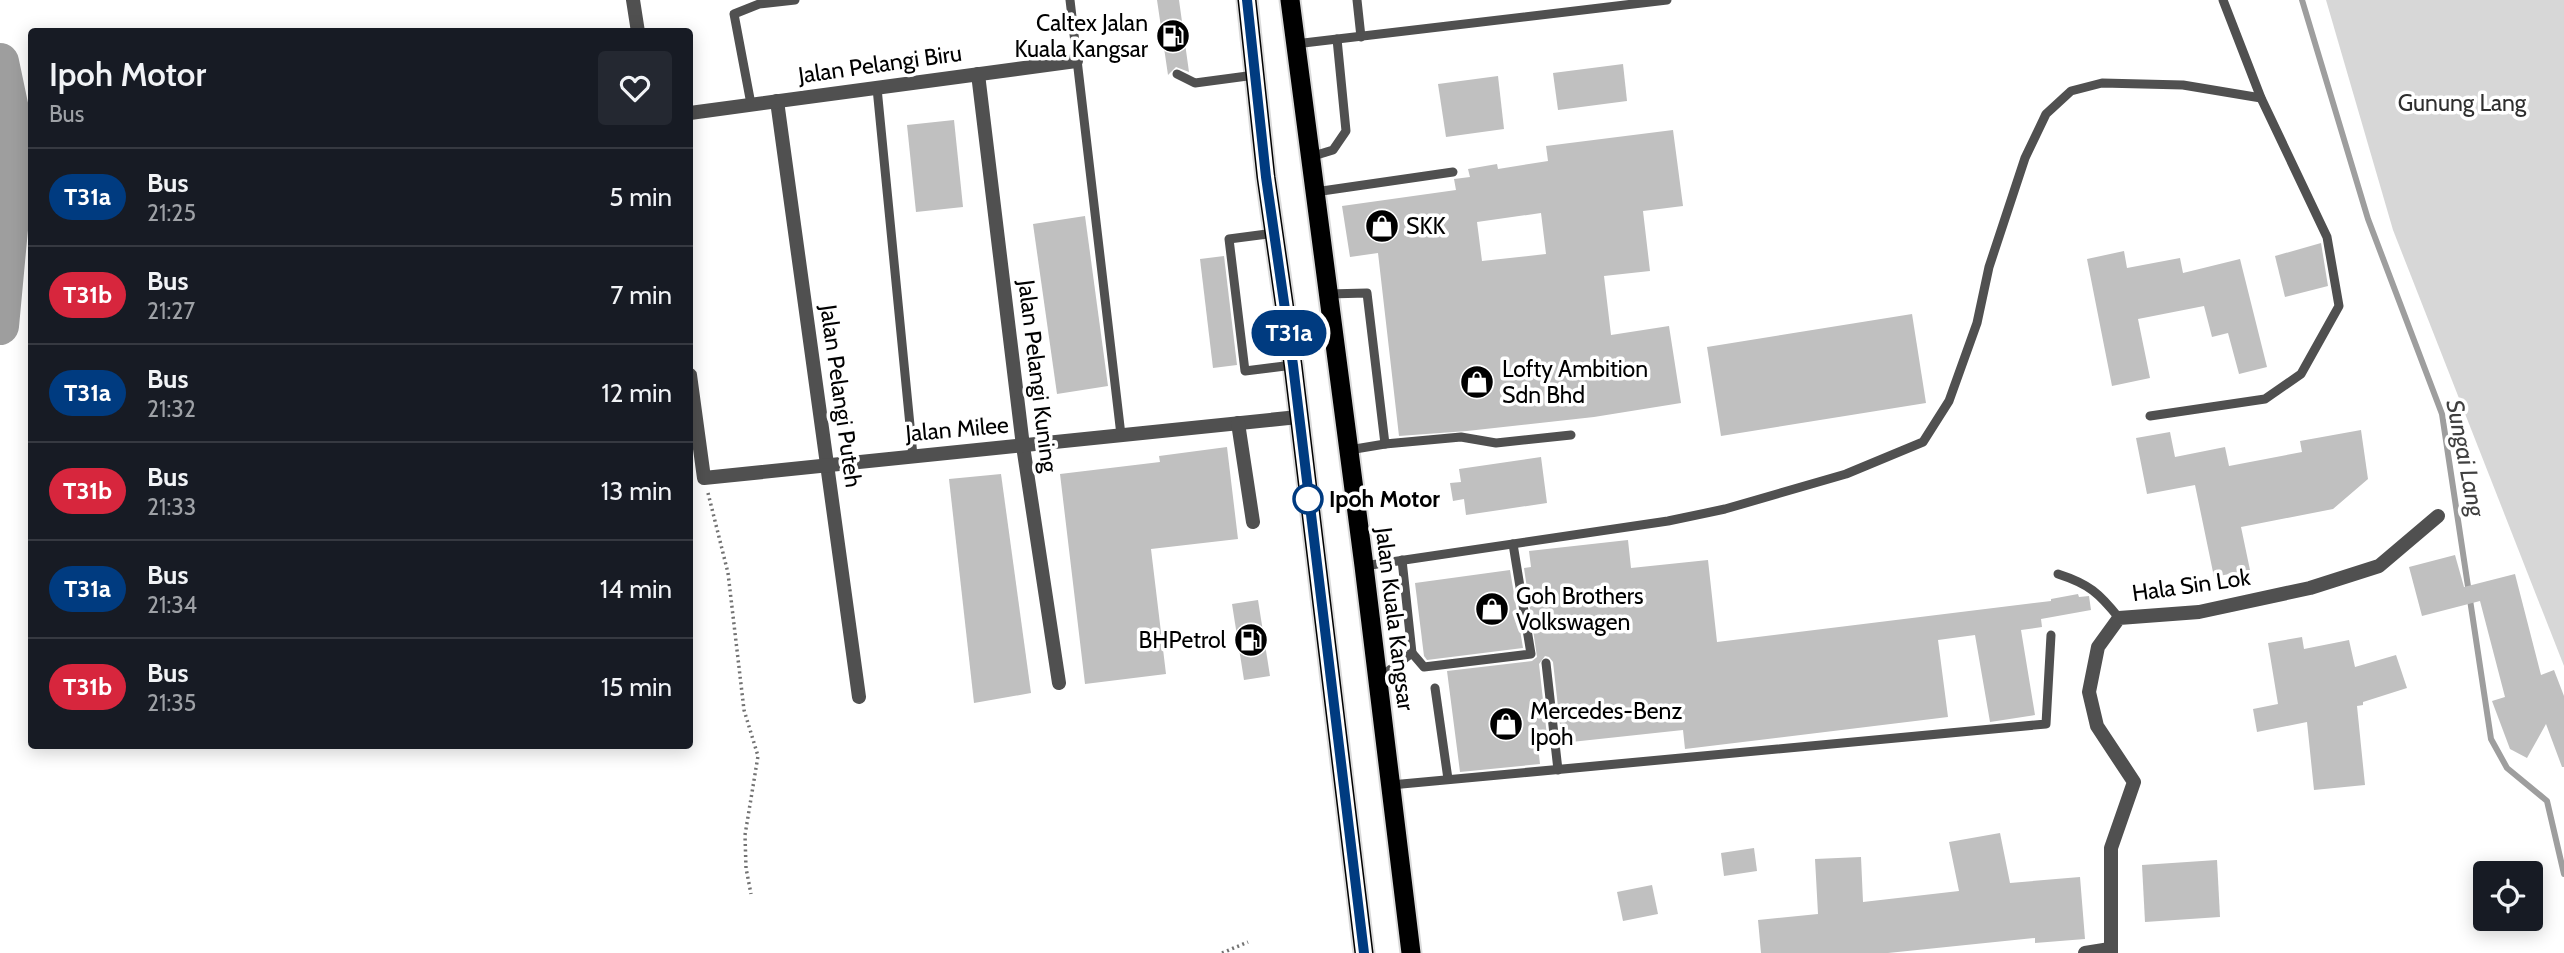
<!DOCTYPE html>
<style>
:root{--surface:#171b24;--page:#242831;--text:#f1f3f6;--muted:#9ea1a6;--line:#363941}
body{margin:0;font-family:Cabin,sans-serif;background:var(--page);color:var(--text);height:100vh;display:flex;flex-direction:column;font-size:26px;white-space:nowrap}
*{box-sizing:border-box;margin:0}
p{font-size:23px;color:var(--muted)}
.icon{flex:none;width:38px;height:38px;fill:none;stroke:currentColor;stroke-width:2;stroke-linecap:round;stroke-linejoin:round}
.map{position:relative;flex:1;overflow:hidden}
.details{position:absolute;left:28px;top:28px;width:665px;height:721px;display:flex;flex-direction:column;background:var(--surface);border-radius:7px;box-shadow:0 4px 18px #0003}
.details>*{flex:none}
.badge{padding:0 14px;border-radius:23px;font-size:24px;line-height:46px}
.controls{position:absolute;left:2473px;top:861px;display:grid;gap:14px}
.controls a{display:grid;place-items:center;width:70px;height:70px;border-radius:7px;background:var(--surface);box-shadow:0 4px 18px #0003;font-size:35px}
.map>.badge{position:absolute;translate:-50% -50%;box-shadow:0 0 0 4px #fff}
.round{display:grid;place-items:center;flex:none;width:74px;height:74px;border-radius:7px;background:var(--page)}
.summary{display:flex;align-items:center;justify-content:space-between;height:119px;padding:0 21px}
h1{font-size:33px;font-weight:600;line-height:52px}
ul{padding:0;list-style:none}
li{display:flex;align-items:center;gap:21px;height:98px;padding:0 21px;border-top:2px solid var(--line)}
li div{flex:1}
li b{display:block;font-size:26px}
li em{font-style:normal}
li .badge{min-width:77px;font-weight:700;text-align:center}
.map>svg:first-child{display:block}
.green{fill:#d7d7d7}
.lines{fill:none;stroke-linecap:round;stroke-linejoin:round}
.stream{stroke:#9e9e9e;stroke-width:6}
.river{stroke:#9e9e9e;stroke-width:38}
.building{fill:#c0c0c0;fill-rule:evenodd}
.trunk-casing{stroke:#dbdbdb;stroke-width:23}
.path{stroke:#727272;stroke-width:3.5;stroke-dasharray:2 3.5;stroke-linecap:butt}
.service{stroke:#505050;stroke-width:9}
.minor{stroke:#505050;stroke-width:14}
.trunk{stroke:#000;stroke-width:19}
.line-casing{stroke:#fff;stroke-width:16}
.line{stroke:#003b80;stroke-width:10}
.stop-dot{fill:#fff;stroke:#003b80;stroke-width:3.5}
.labels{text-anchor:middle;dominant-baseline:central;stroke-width:7;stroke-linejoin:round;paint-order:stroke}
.poi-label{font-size:23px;fill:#000;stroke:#fff;text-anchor:start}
.street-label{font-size:23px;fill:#000;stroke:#fff}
.park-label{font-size:23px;fill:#2e2e2e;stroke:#fff}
.stop-label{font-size:23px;font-weight:bold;fill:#000;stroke:#fff;text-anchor:start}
.water-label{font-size:24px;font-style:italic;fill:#3f3f3f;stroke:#fff}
</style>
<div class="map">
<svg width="2564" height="953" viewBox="0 0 2564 953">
<rect width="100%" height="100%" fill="#fff"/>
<!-- green -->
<path class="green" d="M2326,0H2564V666L2393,230Z"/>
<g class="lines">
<!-- stream -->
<path class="stream" d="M2302,0L2368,219L2442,414L2491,739L2507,768L2547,801L2564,874"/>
<!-- river -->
<path class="river" d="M0,62L17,143L0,326"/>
</g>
<!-- building -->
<g class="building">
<path d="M1157,0H1179L1189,72L1176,67L1168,75Z"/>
<path d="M1623,64L1627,101L1558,110L1553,73Z"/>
<path d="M1498,76L1504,129L1446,137L1438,84Z"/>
<path d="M954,120L963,207L916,212L907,125Z"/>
<path d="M1673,130L1683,206L1643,211L1650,271L1604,276L1611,335L1669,326L1681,403L1594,417L1467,431L1399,436L1378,253L1350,257L1342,206L1456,190L1454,179L1470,177L1468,169L1497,164L1498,169L1548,161L1546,146ZM1541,213L1546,254L1482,261L1477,222Z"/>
<path d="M1085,216L1108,386L1057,394L1033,224Z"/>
<path d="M2321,243L2328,286L2285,297L2275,256Z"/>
<path d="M2124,251L2127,268L2180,258L2183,273L2240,259L2267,367L2239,374L2228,333L2212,337L2204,306L2138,319L2150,378L2112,386L2087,259Z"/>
<path d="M1224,256L1237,365L1213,368L1200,259Z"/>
<path d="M1912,314L1926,403L1721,436L1707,347Z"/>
<path d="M2361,430L2368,479L2333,509L2241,527L2250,570L2214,577L2195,485L2147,494L2136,438L2170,432L2175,457L2225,447L2229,466L2302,452L2300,441Z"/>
<path d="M1227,447L1238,539L1151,549L1166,674L1085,684L1060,474L1160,462L1159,456Z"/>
<path d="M1541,457L1547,503L1466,515L1464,499L1453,501L1450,483L1461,482L1459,469Z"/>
<path d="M1001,474L1031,693L974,703L949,479Z"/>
<path d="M1628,540L1631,568L1708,560L1717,642L2051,601V599L2078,594L2079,597L2089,596L2091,610L2041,619L2042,627L2021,630L2035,715L1990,722L1975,635L1938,640L1948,717L1685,749L1683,730L1562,743L1553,662L1549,657L1545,656L1539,664L1548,745L1538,746L1540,764L1460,772L1447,671L1532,661L1537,657L1524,568L1531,567L1529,551Z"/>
<path d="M2455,555L2464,587L2515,574L2541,675L2554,670L2564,696V767H2562L2546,724L2527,758L2510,749L2492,701L2505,697L2480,601L2422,616L2409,567Z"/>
<path d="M1510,570L1523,648L1427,660L1424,656L1415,583Z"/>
<path d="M1258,600L1270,676L1244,680L1232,604Z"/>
<path d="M2302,637L2304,649L2349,640L2355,667L2396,655L2407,688L2363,702V705L2357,706L2365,785L2314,790L2307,722L2257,732L2253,709L2278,704L2268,643Z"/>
<path d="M2000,833L2010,883L2080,877L2085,939L2035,943V938L1888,953H1761L1758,920L1818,914L1815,859L1861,857L1863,902L1959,891L1949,842Z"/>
<path d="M1754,848L1757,871L1724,876L1721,853Z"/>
<path d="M2217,860L2220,917L2145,922L2142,865Z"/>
<path d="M1652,885L1658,914L1623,921L1617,892Z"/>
</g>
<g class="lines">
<!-- trunk casing -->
<g class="trunk-casing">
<g id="trunk">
<path d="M1247,0L1266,177L1293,365L1364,953"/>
<path d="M1290,0L1364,566L1411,953"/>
</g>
</g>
<!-- path -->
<g class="path">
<path d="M708,493L728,573L744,710L758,756L745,835L746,868L751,894"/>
<path d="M1222,953L1248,942"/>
</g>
<!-- service -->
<g class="service">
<path d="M1070,0L1121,435"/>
<path d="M1357,0L1361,37"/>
<path d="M1295,44L1667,0"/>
<path d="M1177,74L1195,83L1255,75"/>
<path d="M877,88L913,456"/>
<path d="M751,104L734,14L759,4L795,0"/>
<path d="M1310,157L1333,150L1346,131L1337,39"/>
<path d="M1315,192L1453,172"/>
<path d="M1275,233L1229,239L1245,371L1293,365"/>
<path d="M1328,294L1367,293L1385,444L1349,450"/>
<path d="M2150,416L2265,399L2301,374L2339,306L2327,237L2261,98L2223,0"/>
<path d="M1385,444L1461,437L1496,443L1571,435"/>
<path d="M1364,566L1668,521L1725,509L1846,474L1923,442L1949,401L1977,323L1989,267L2025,158L2046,114L2071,91L2102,83L2183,85L2261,98"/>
<path d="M2058,574C2089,584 2099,593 2119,618"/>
<path d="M1412,653L1424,667L1531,654L1513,544"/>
<path d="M1546,663L1558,770"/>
<path d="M1379,678L1412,653L1402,560"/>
<path d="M1435,688L1448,779"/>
<path d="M1391,785L2046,724L2051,635"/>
</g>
<!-- minor -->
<g class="minor">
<path d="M633,0L638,32"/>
<path d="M978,74L1023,446L1059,683"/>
<path d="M777,101L859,697"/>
<path d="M690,113L1076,61"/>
<path d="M690,375L704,478L1298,417"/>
<path d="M1238,423L1253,522"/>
<path d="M2085,953L2110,949"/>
<path d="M2111,953V848L2134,782L2097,726L2089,692L2098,647L2119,618L2199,612L2310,588L2379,566L2438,516"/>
</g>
<!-- trunk -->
<use href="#trunk" class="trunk"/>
</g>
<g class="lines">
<!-- line casing -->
<g class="line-casing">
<path id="line" d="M1247,0L1266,177L1293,365L1364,953"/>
</g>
<!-- line -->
<use href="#line" class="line"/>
</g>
<!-- icons -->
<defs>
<g id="fuel-disc" transform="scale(1.75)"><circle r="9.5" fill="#000" stroke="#fff"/><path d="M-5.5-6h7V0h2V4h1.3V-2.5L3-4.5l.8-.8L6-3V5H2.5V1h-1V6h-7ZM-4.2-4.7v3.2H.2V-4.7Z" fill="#fff"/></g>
<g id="shop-disc" transform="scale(1.75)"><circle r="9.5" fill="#000" stroke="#fff"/><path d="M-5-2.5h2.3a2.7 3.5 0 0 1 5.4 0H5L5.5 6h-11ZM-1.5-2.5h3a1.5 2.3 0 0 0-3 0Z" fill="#fff"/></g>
</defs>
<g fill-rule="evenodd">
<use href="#fuel-disc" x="1173" y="36"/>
<use href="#shop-disc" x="1382" y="226"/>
<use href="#shop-disc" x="1477" y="382"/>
<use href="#shop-disc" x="1492" y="609"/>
<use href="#fuel-disc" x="1251" y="640"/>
<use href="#shop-disc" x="1506" y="724"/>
</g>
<!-- markers -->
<circle class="stop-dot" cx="1308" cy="499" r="14"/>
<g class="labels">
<!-- poi labels -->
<g class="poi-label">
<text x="1148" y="23" text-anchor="end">Caltex Jalan<tspan x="1148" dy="26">Kuala Kangsar</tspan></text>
<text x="1406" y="226">SKK</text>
<text x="1502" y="369">Lofty Ambition<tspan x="1502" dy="26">Sdn Bhd</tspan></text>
<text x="1516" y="596">Goh Brothers<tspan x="1516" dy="26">Volkswagen</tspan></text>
<text x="1226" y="640" text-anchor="end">BHPetrol</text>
<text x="1530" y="711">Mercedes-Benz<tspan x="1530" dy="26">Ipoh</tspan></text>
</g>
<!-- street labels -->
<g class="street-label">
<text transform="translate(880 64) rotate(-8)">Jalan Pelangi Biru</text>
<text transform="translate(1038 376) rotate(83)">Jalan Pelangi Kuning</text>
<text transform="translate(841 396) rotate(82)">Jalan Pelangi Puteh</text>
<text transform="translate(957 429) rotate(-5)">Jalan Milee</text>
<text transform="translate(2191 585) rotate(-8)">Hala Sin Lok</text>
<text transform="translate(1395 619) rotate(83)">Jalan Kuala Kangsar</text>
</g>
<!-- park labels -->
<g class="park-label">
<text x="2462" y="103">Gunung Lang</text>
</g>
<!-- stop labels -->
<g class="stop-label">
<text x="1329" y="499">Ipoh Motor</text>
</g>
<!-- water labels -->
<g class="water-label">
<text transform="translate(2466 458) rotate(79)">Sungai Lang</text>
</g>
</g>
</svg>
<div class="controls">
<a><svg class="icon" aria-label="locate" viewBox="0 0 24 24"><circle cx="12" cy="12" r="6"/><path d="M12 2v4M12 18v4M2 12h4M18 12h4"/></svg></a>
</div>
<b class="badge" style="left:1289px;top:333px;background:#003b80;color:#fff">T31a</b>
<section class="details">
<div class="summary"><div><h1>Ipoh Motor</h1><p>Bus</p></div><a class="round"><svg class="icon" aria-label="heart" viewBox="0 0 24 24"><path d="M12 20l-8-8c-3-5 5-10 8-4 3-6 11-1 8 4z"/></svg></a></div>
<ul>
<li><span class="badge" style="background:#003b80;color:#fff">T31a</span><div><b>Bus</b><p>21:25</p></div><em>5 min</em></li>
<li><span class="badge" style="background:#d7263d;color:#fff">T31b</span><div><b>Bus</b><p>21:27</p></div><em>7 min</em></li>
<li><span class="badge" style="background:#003b80;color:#fff">T31a</span><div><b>Bus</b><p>21:32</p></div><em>12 min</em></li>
<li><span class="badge" style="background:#d7263d;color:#fff">T31b</span><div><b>Bus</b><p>21:33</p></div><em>13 min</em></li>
<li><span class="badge" style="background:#003b80;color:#fff">T31a</span><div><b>Bus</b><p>21:34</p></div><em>14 min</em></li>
<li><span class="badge" style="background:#d7263d;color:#fff">T31b</span><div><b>Bus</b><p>21:35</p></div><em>15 min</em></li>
</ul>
</section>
</div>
